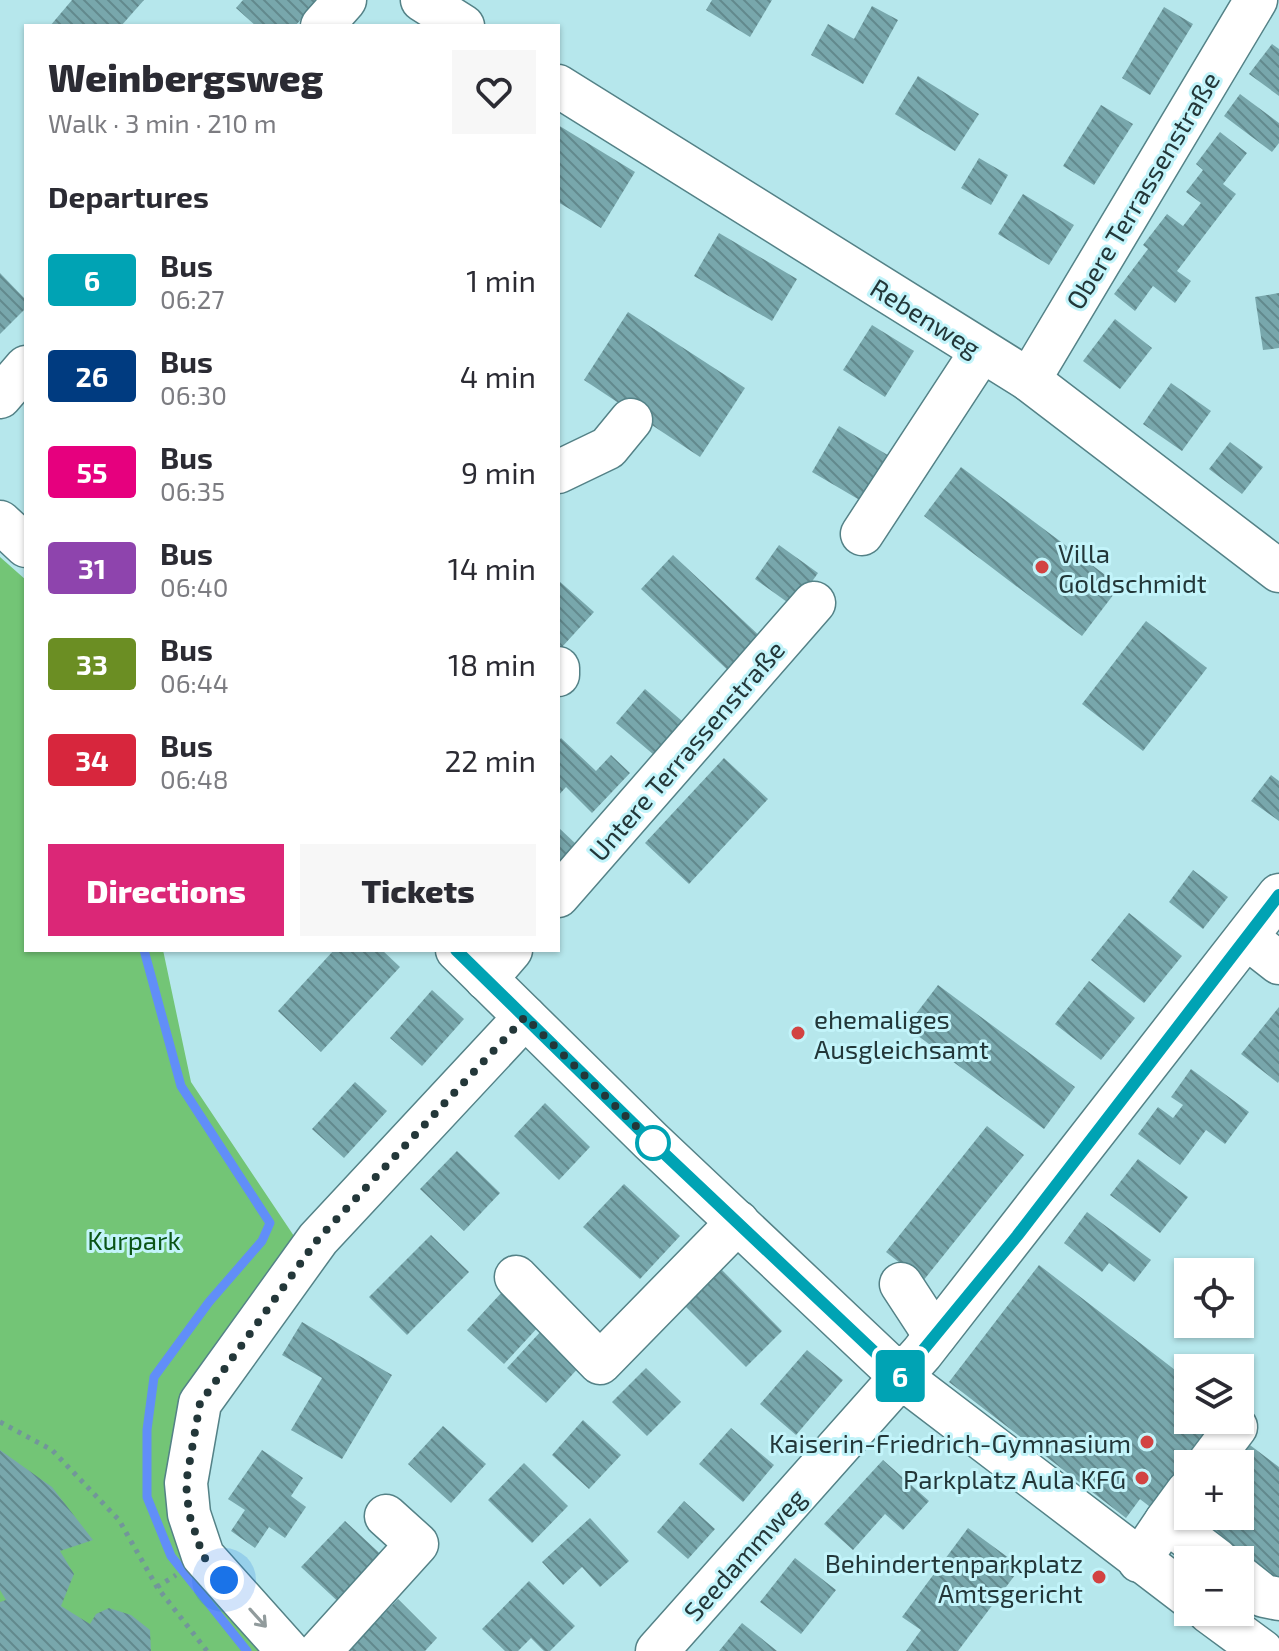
<!DOCTYPE html>
<meta charset="utf-8">
<style>
:root{--surface:#fff;--page:#f7f7f7;--text:#2b2b33;--muted:#7c7c81;--accent:#db2777}
body{margin:0;font-family:"Exo 2",sans-serif;background:var(--page);color:var(--text);height:100vh;display:flex;flex-direction:column;font-size:30px;white-space:nowrap}
*{box-sizing:border-box;margin:0}
p{font-size:26px;color:var(--muted)}
.icon{flex:none;width:44px;height:44px;fill:none;stroke:currentColor;stroke-width:2;stroke-linecap:round;stroke-linejoin:round}
.map{position:relative;flex:1;overflow:hidden}
.details{position:absolute;left:24px;top:24px;width:536px;height:928px;display:flex;flex-direction:column;background:var(--surface);border-radius:0px;box-shadow:0 2px 6px #0004}
.details>*{flex:none}
.badge{padding:0 16px;border-radius:6px;font-size:28px;line-height:52px}
.fabs{position:absolute;left:1174px;top:1258px;display:grid;gap:16px}
.fabs a{display:grid;place-items:center;width:80px;height:80px;border-radius:0px;background:var(--surface);box-shadow:0 2px 6px #0004;font-size:40px}
.you{position:absolute;width:40px;height:40px;margin:-20px;border:6px solid #fff;border-radius:50%;background:#1a73e8;box-shadow:0 0 0 12px #1a73e833}
.map>.badge{position:absolute;translate:-50% -50%;box-shadow:0 0 0 4px #fff}
h2{padding:0 24px;font-size:30px;line-height:72px}
.round{display:grid;place-items:center;flex:none;width:84px;height:84px;border-radius:0px;background:var(--page)}
.head{display:flex;align-items:center;justify-content:space-between;height:136px;padding:0 24px}
h1{font-size:38px;font-weight:800;line-height:60px}
.cta{display:flex;gap:16px;margin-top:auto;padding:16px 24px}
.cta a{flex:1;height:92px;border-radius:0px;background:var(--accent);color:#fff;font-size:32px;font-weight:800;line-height:92px;text-align:center}
.cta a+a{background:var(--page);color:var(--text)}
ul{padding:0;list-style:none}
li{display:flex;align-items:center;gap:24px;height:96px;padding:0 24px}
li div{flex:1}
li b{display:block;font-size:30px}
li em{font-style:normal}
li .badge{min-width:88px;font-weight:700;text-align:center}
.map>svg:first-child{display:block}
.green{fill:#73c576}
.lines{fill:none;stroke-linecap:round;stroke-linejoin:round}
.stream{stroke:#618ef8;stroke-width:9}
.building{fill:url(#building-back-hatch)}
.minor-casing{stroke:#548287;stroke-width:45}
.path{stroke:#72969a;stroke-width:5;stroke-dasharray:4 6;stroke-linecap:butt}
.minor{stroke:#fff;stroke-width:42}
.oneway{stroke:#919b9c}
.line-casing{stroke:#fff;stroke-width:18}
.line{stroke:#00a3b4;stroke-width:12}
.walk{stroke:#233739;stroke-width:8;stroke-dasharray:0 14.4}
.poi-dot{fill:#d24342;stroke:#c3f4fa;stroke-width:3}
.stop-dot{fill:#fff;stroke:#00a3b4;stroke-width:4}
.labels{text-anchor:middle;dominant-baseline:central;stroke-width:6;stroke-linejoin:round;paint-order:stroke}
.street-label{font-size:26px;fill:#233739;stroke:#c3f4fa}
.poi-label{font-size:26px;fill:#233739;stroke:#c3f4fa;text-anchor:end}
.park-label{font-size:26px;fill:#0b5516;stroke:#c3f4fa}
</style>
<div class="map">
<svg width="1279" height="1651" viewBox="0 0 1279 1651">
<defs>
<pattern id="building-back-hatch" width="6" height="6" patternUnits="userSpaceOnUse" patternTransform="scale(2)"><rect width="6" height="6" fill="#78a7ac"/><path d="M-1 5l2 2M0 0l6 6M5-1l2 2" fill="none" stroke="#62898d"/></pattern>
</defs>
<rect width="100%" height="100%" fill="#b6e7ec"/>
<!-- green -->
<path class="green" d="M0,557L26,580V950H163L191,1082L298,1242L176,1443L269,1651H0Z"/>
<g class="lines">
<!-- stream -->
<path class="stream" d="M144,950L181,1086L270,1223L262,1241L209,1302L154,1377L147,1430V1497L171,1556L247,1651"/>
</g>
<!-- building -->
<g class="building">
<path d="M72,0H144L121,26H50Z"/>
<path d="M243,0H319L295,26H256L236,8Z"/>
<path d="M712,0H772L750,37L706,10Z"/>
<path d="M872,6L898,20L863,84L811,55L828,24L854,39Z"/>
<path d="M1164,7L1193,24L1150,95L1122,78Z"/>
<path d="M1272,44L1279,49V96L1249,74Z"/>
<path d="M918,76L979,114L955,151L895,114Z"/>
<path d="M1240,94L1279,123V143L1272,152L1224,116Z"/>
<path d="M1101,105L1133,124L1094,185L1063,166Z"/>
<path d="M558,125L635,172L601,228L558,202Z"/>
<path d="M1220,132L1247,153L1223,184L1236,194L1177,271L1191,281L1175,303L1153,286L1135,311L1114,294L1148,249L1143,245L1167,214L1183,226L1201,203L1186,192L1203,170L1196,164Z"/>
<path d="M979,158L1008,175L991,205L961,188Z"/>
<path d="M1023,194L1074,225L1049,265L998,234Z"/>
<path d="M719,233L797,279L772,321L694,276Z"/>
<path d="M0,273L26,300V308L0,334Z"/>
<path d="M1279,293V348L1263,350L1255,297Z"/>
<path d="M628,312L745,388L700,457L584,380Z"/>
<path d="M1115,319L1152,348L1120,389L1083,361Z"/>
<path d="M872,325L914,351L885,397L843,370Z"/>
<path d="M1171,383L1211,411L1182,451L1143,424Z"/>
<path d="M839,426L891,457L863,502L812,472Z"/>
<path d="M1230,442L1263,467L1242,494L1209,469Z"/>
<path d="M961,467L1120,586L1082,636L924,516Z"/>
<path d="M779,545L818,573L794,607L755,579Z"/>
<path d="M673,555L765,641L733,675L641,589Z"/>
<path d="M558,580L594,612L562,647L558,644Z"/>
<path d="M1146,621L1207,668L1143,751L1082,704Z"/>
<path d="M645,689L689,727L660,760L616,723Z"/>
<path d="M561,738L596,771L611,755L630,773L592,813L566,787L558,796V742Z"/>
<path d="M724,758L768,799L689,884L645,843Z"/>
<path d="M1271,775L1279,781V821L1251,801Z"/>
<path d="M558,827L577,845L558,864Z"/>
<path d="M1193,870L1228,897L1203,929L1169,902Z"/>
<path d="M1129,913L1182,956L1144,1003L1091,960Z"/>
<path d="M334,950H382L400,967L321,1052L278,1011Z"/>
<path d="M1089,981L1135,1018L1101,1060L1055,1024Z"/>
<path d="M938,985L1075,1087L1044,1129L906,1027Z"/>
<path d="M432,990L464,1019L422,1066L390,1038Z"/>
<path d="M1279,1007V1081L1278,1083L1241,1054Z"/>
<path d="M1191,1069L1249,1112L1225,1144L1206,1130L1180,1165L1138,1134L1158,1107L1173,1118L1183,1105L1171,1097Z"/>
<path d="M355,1082L387,1111L344,1158L312,1129Z"/>
<path d="M545,1103L590,1147L559,1180L514,1136Z"/>
<path d="M987,1126L1024,1155L923,1281L886,1252Z"/>
<path d="M457,1151L500,1193L464,1231L420,1189Z"/>
<path d="M1138,1159L1188,1197L1160,1233L1110,1195Z"/>
<path d="M624,1184L680,1236L640,1279L583,1227Z"/>
<path d="M1087,1212L1151,1260L1134,1282L1109,1263L1102,1272L1064,1243Z"/>
<path d="M431,1235L469,1272L407,1335L369,1297Z"/>
<path d="M1039,1265L1188,1380V1420H1223L1154,1510L1140,1499L1126,1518L949,1382Z"/>
<path d="M720,1268L782,1331L746,1367L683,1304Z"/>
<path d="M503,1291L540,1325L504,1364L467,1330Z"/>
<path d="M302,1322L392,1375L342,1459L291,1430L322,1378L282,1355Z"/>
<path d="M543,1329L582,1364L546,1403L507,1368Z"/>
<path d="M807,1350L843,1380L796,1435L760,1404Z"/>
<path d="M646,1368L681,1402L647,1436L612,1402Z"/>
<path d="M583,1420L621,1455L589,1489L552,1455Z"/>
<path d="M443,1426L486,1464L451,1503L408,1464Z"/>
<path d="M731,1428L774,1465L743,1502L699,1464Z"/>
<path d="M1238,1436L1279,1467V1577L1271,1588L1188,1516H1240V1464H1218Z"/>
<path d="M0,1450L52,1487L93,1540L60,1551L74,1574L61,1606L90,1624L96,1614L109,1608L131,1615L150,1630L151,1651H0V1602L6,1600L0,1590Z"/>
<path d="M262,1450L303,1478L291,1496L306,1507L285,1538L269,1527L255,1548L231,1531L245,1510L228,1499Z"/>
<path d="M883,1460L929,1501L903,1530L885,1514L853,1550L824,1524Z"/>
<path d="M524,1463L568,1506L532,1543L488,1500Z"/>
<path d="M684,1501L715,1529L688,1559L657,1532Z"/>
<path d="M590,1518L629,1561L600,1587L582,1567L563,1585L542,1562Z"/>
<path d="M345,1521L389,1562L345,1608L301,1567Z"/>
<path d="M968,1528L1021,1567L958,1651H906L921,1630L902,1617Z"/>
<path d="M795,1558L836,1590L801,1634L760,1602Z"/>
<path d="M529,1581L575,1626L550,1651H544L531,1638L518,1651H505L482,1629Z"/>
<path d="M398,1599L437,1638L425,1651H348Z"/>
<path d="M742,1623L777,1651H719Z"/>
</g>
<g class="lines">
<!-- minor casing -->
<g class="minor-casing">
<g id="minor">
<path d="M422,0L463,26"/>
<path d="M322,26L345,0"/>
<path d="M558,86L1029,380L1279,571"/>
<path d="M1029,380L1256,0"/>
<path d="M0,397L26,367"/>
<path d="M558,472L608,448L631,420"/>
<path d="M0,522L26,546"/>
<path d="M862,534L981,352"/>
<path d="M558,668V675"/>
<path d="M558,896L814,603"/>
<path d="M1247,938L1279,963"/>
<path d="M457,950L651,1141L901,1377L1188,1596"/>
<path d="M486,979L511,950"/>
<path d="M516,1277L600,1363L738,1222"/>
<path d="M901,1284L935,1336"/>
<path d="M1208,1464L1236,1427"/>
<path d="M1166,1521L1188,1491"/>
<path d="M1139,1561L1166,1521L1217,1560"/>
<path d="M1240,1577L1264,1596L1279,1599"/>
<path d="M1209,1612L1262,1651"/>
<path d="M288,1651L203,1556L189,1514L186,1483L200,1403L318,1239L525,1017"/>
<path d="M320,1651L417,1544L386,1516"/>
<path d="M657,1651L922,1353L1279,895"/>
</g>
</g>
<!-- path -->
<g class="path">
<path d="M0,1422L52,1450L119,1520L157,1587L207,1651"/>
<path d="M157,1587L176,1575"/>
</g>
<!-- minor -->
<use href="#minor" class="minor"/>
</g>
<!-- one-way arrows -->
<defs><path id="oneway-shaft" d="M-6 0H5M1.5-3L5.5 0L1.5 3" fill="none" stroke-width="1.6" stroke-linecap="round" stroke-linejoin="round" transform="scale(2)"/></defs>
<use class="oneway" href="#oneway-shaft" transform="translate(258 1618) rotate(48)"/>
<g class="lines">
<!-- line casing -->
<g class="line-casing">
<path id="line" d="M456,950L651,1141L901,1377L1017,1236L1279,895"/>
</g>
<!-- line -->
<use href="#line" class="line"/>
<!-- walk -->
<path class="walk" d="M224,1580L203,1556L189,1514L186,1483L200,1403L318,1239L525,1017L653,1143"/>
</g>
<!-- markers -->
<g class="poi-dot">
<circle cx="1042" cy="567" r="8"/>
<circle cx="798" cy="1033" r="8"/>
<circle cx="1147" cy="1442" r="8"/>
<circle cx="1142" cy="1478" r="8"/>
<circle cx="1099" cy="1577" r="8"/>
</g>
<circle class="stop-dot" cx="653" cy="1143" r="16"/>
<g class="labels">
<!-- street labels -->
<g class="street-label">
<text transform="translate(1142 190) rotate(-59)">Obere Terrassenstraße</text>
<text transform="translate(926 317) rotate(32)">Rebenweg</text>
<text transform="translate(686 750) rotate(-49)">Untere Terrassenstraße</text>
<text transform="translate(744 1554) rotate(-48)">Seedammweg</text>
</g>
<!-- poi labels -->
<g class="poi-label">
<text x="1058" y="552" text-anchor="start">Villa<tspan x="1058" dy="30">Goldschmidt</tspan></text>
<text x="814" y="1018" text-anchor="start">ehemaliges<tspan x="814" dy="30">Ausgleichsamt</tspan></text>
<text x="1131" y="1442">Kaiserin-Friedrich-Gymnasium</text>
<text x="1126" y="1478">Parkplatz Aula KFG</text>
<text x="1083" y="1562">Behindertenparkplatz<tspan x="1083" dy="30">Amtsgericht</tspan></text>
</g>
<!-- park labels -->
<g class="park-label">
<text x="134" y="1239">Kurpark</text>
</g>
</g>
</svg>
<div class="fabs">
<a><svg class="icon" aria-label="locate" viewBox="0 0 24 24"><circle cx="12" cy="12" r="6"/><path d="M12 2v4M12 18v4M2 12h4M18 12h4"/></svg></a>
<a><svg class="icon" aria-label="layers" viewBox="0 0 24 24"><path d="M12 4l9 5-9 5-9-5zM3 14l9 5 9-5"/></svg></a>
<a>+</a>
<a>−</a>
</div>
<div class="you" style="left:224px;top:1580px"></div>
<b class="badge" style="left:900px;top:1376px;background:#00a3b4;color:#fff">6</b>
<section class="details">
<div class="head"><div><h1>Weinbergsweg</h1><p>Walk · 3 min · 210 m</p></div><a class="round"><svg class="icon" aria-label="heart" viewBox="0 0 24 24"><path d="M12 20l-8-8c-3-5 5-10 8-4 3-6 11-1 8 4z"/></svg></a></div>
<h2>Departures</h2>
<ul>
<li><span class="badge" style="background:#00a3b4;color:#fff">6</span><div><b>Bus</b><p>06:27</p></div><em>1 min</em></li>
<li><span class="badge" style="background:#003b80;color:#fff">26</span><div><b>Bus</b><p>06:30</p></div><em>4 min</em></li>
<li><span class="badge" style="background:#e6007e;color:#fff">55</span><div><b>Bus</b><p>06:35</p></div><em>9 min</em></li>
<li><span class="badge" style="background:#8e44ad;color:#fff">31</span><div><b>Bus</b><p>06:40</p></div><em>14 min</em></li>
<li><span class="badge" style="background:#6b8e23;color:#fff">33</span><div><b>Bus</b><p>06:44</p></div><em>18 min</em></li>
<li><span class="badge" style="background:#d7263d;color:#fff">34</span><div><b>Bus</b><p>06:48</p></div><em>22 min</em></li>
</ul>
<div class="cta"><a>Directions</a><a>Tickets</a></div>
</section>
</div>
